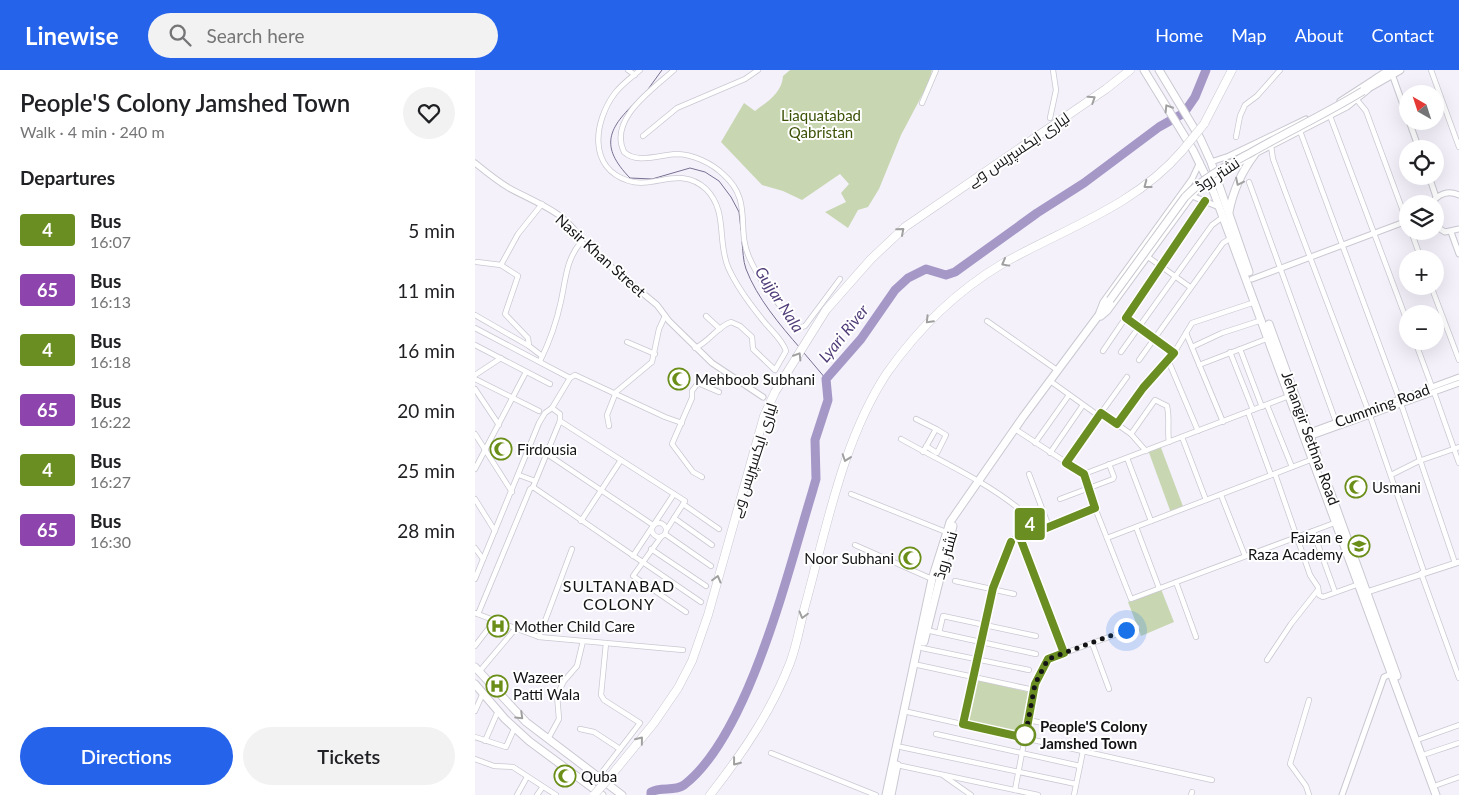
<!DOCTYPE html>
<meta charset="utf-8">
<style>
:root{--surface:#fff;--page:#f2f2f2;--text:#202124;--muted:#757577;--accent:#2563eb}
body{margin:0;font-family:Lato,Cairo,sans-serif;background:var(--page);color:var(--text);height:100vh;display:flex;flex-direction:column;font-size:19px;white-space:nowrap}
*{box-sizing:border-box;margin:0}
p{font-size:16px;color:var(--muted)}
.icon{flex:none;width:28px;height:28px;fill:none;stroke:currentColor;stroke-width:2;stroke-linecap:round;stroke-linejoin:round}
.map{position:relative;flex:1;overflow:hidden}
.drawer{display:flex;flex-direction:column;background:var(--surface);width:475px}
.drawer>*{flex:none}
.badge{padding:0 10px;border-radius:4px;font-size:18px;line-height:32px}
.needle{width:32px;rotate:321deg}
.buttons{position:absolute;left:924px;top:15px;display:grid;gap:10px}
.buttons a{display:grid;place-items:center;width:45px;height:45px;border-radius:50%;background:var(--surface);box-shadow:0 5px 20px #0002;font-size:25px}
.you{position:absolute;width:25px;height:25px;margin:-12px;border:4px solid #fff;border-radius:50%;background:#1a73e8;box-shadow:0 0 0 8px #1a73e833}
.map>.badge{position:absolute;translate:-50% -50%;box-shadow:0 0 0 2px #fff}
h2{padding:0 20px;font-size:19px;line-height:45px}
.round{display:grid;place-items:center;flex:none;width:52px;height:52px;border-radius:26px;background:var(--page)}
.head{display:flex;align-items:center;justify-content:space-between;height:85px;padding:0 20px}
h1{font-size:24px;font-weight:600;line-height:38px}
.button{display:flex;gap:10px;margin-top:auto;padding:10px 20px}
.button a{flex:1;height:58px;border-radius:30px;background:var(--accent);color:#fff;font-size:20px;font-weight:600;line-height:58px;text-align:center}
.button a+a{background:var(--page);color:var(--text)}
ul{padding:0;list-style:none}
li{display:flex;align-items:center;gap:15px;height:60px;padding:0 20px}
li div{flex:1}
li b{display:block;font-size:19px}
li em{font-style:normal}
li .badge{min-width:55px;font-weight:700;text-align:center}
header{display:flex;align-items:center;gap:30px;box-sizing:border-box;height:70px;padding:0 25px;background:var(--accent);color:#fff}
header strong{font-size:24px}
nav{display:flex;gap:28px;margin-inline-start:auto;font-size:18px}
.search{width:350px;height:45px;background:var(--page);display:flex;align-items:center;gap:12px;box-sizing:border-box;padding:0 18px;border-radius:28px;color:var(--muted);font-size:19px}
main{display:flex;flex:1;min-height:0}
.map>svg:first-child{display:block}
.green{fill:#c8d7b2}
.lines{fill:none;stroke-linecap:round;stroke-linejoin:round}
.stream{stroke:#797092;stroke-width:1}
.river{stroke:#a598c7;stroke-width:9}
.minor-casing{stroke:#cac8d1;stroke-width:6}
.tertiary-casing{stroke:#cac8d1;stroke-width:7}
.primary-casing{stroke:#cac8d1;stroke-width:9}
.trunk-casing{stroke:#cac8d1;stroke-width:9}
.motorway-casing{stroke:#cac8d1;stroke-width:9}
.minor{stroke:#fff;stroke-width:4.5}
.tertiary{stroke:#fff;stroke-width:5}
.primary{stroke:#fff;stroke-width:7}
.trunk{stroke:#fff;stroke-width:7}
.motorway{stroke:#fff;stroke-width:8}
.primary-bridge-casing{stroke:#cac8d1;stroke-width:9;stroke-linecap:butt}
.motorway-bridge-casing{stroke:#cac8d1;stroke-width:9;stroke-linecap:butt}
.primary-bridge{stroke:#fff;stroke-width:7}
.motorway-bridge{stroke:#fff;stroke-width:8}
.oneway{stroke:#a1a0a1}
.line-casing{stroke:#fff;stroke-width:11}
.line{stroke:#6b8e23;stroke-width:8}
.walk{stroke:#131215;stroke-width:5;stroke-dasharray:0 9}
.stop-dot{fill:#fff;stroke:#6b8e23;stroke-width:2.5}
.labels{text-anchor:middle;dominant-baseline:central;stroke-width:4;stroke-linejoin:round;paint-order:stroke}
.park-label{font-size:15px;fill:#3b5206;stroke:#fff}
.street-label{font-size:15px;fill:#131215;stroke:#fff}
.poi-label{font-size:15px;fill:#131215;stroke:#fff;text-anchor:start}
.stop-label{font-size:15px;font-weight:bold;fill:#131215;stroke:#fff;text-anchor:start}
.water-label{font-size:16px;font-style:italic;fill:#513d79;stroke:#fff}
.neighbourhood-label{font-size:16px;letter-spacing:1px;fill:#131215;stroke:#fff}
</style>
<header>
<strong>Linewise</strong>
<div class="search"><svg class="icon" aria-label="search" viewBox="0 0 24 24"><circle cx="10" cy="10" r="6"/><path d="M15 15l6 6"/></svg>Search here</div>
<nav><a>Home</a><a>Map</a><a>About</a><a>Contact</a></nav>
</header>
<main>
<section class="drawer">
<div class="head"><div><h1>People'S Colony Jamshed Town</h1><p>Walk · 4 min · 240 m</p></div><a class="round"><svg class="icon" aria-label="heart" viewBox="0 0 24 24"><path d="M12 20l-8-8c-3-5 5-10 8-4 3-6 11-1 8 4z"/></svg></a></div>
<h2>Departures</h2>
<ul>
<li><span class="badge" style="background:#6b8e23;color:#fff">4</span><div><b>Bus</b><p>16:07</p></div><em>5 min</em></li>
<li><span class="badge" style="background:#8e44ad;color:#fff">65</span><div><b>Bus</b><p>16:13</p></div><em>11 min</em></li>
<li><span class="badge" style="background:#6b8e23;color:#fff">4</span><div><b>Bus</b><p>16:18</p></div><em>16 min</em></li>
<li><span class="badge" style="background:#8e44ad;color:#fff">65</span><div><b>Bus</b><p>16:22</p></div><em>20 min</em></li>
<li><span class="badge" style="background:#6b8e23;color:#fff">4</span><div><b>Bus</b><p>16:27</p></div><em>25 min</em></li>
<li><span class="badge" style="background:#8e44ad;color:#fff">65</span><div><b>Bus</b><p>16:30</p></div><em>28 min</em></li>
</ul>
<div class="button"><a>Directions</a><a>Tickets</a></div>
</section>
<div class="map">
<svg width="984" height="725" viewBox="0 0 984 725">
<rect width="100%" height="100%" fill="#f4f1fb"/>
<!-- green -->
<g class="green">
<path d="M315,0H457L454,12L426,65L404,119L393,137L383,140L373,158L350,142L371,132L366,123L374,114L365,104L327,130L308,121L287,115L246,72L269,33L280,41C292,32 307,23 308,6Z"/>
<path d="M685,375L709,439L696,443L673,380Z"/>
<path d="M686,519L699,552L666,566L653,532Z"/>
<path d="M501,610L554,622L547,663L492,651Z"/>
</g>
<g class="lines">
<!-- stream -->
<g class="stream">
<path d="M171,22L187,0"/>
<path d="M163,30C133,58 124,76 155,108L177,109L215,98L230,102L244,111L256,127L264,142L266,160"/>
<path d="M267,172C268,180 268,191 271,199C282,228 305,255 325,278"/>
<path d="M329,283L351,309"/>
</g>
<!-- river -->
<path class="river" d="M176,725V722C186,716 199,722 209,715C274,665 313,501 337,423L341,409L340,370L353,330L351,309L386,269L420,220L433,208L451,199L471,205L480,202L562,143L609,113L684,57L709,43L720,27L731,0"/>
<!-- minor casing -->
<g class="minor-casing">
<g id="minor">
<path d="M153,0L160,5"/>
<path d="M165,0C157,7 147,14 140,23C119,51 112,98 154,111C180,119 205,95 231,119C253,141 242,171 253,197C262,218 277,237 291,254C298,262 308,271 311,281L300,300L278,279L277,267L265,256L256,252C243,256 234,272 220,278"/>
<path d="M199,0C178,19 133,49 149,82C162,94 184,85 201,84C217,84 237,93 249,105C278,131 261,158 274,187C285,213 305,237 324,258L330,256L365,209"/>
<path d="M956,0L984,77"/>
<path d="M882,30L891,41L932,152"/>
<path d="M447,33L461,0"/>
<path d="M855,46L932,251"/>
<path d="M575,48L581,20L578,0"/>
<path d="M825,61L924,328L980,493"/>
<path d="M168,66L202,38L270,9L283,0"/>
<path d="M761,67L765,46L770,35L782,26L805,0"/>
<path d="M796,76L798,89L811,124L893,340L949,502"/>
<path d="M774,112L861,352"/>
<path d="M67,134L43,164L26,195L43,206L30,244L53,268L54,276L67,286"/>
<path d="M936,161L946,189"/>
<path d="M673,187L715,217"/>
<path d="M2,192L26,195"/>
<path d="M956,216L984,290"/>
<path d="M0,245L54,276"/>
<path d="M231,246L245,259"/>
<path d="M651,248L699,283"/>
<path d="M512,251L582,300"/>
<path d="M0,258L95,308"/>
<path d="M711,263L748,352"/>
<path d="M940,271L957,317"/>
<path d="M152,272L180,284"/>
<path d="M0,275L75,314"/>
<path d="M717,277L747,263L787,250"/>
<path d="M765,279L787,337"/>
<path d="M628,281L730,131"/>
<path d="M646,282L737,155L748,147"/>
<path d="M755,282L778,340"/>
<path d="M664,290L748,173L756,168"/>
<path d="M693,290L723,361"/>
<path d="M65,291C74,273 82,250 86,231C91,208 91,190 106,172"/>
<path d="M724,295L794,268"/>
<path d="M0,305L26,288"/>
<path d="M0,309L64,341"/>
<path d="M578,313L624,346L626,343L656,364L671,381"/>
<path d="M0,319L24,355"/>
<path d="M959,322L984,393"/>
<path d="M792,335L817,397"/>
<path d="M773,342L796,405"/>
<path d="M626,343L652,307"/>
<path d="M441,349L461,359"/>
<path d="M85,351L210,431L192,459"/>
<path d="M207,353L190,347L100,305L95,308L77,338L85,344V351L58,417L226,532"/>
<path d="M642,354L667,318L699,283L717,253L780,232"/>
<path d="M134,356L132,345L141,322L177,292L184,259L190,246"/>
<path d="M543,361L609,404L814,326"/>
<path d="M0,364L37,422"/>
<path d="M656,364L680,330L692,336C695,349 692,359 694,372"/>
<path d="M707,367L731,430"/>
<path d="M426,369C465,391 508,410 543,438C551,445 553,454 560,460L564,461L620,438"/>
<path d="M560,373L594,325"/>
<path d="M448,382L461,359L471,365L462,383L451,376"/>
<path d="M575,383L608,335"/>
<path d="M72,384L178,455"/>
<path d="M652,388L676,451"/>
<path d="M591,393L624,346"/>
<path d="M0,399L51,302"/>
<path d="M554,404L574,457"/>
<path d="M609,404L620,438L656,529L862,452"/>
<path d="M800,404L835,505L843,517L844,525L848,527L884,514"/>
<path d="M44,405L60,411"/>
<path d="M916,405L944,391L984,377"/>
<path d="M227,407L218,402L197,374L217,328V321L223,313L244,322"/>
<path d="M376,424L471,462"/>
<path d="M746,425L770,486"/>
<path d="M0,429L20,461"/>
<path d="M585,429L638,409L639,407L634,394"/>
<path d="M208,434L244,459"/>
<path d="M199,448L237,475"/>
<path d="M106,451L146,390"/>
<circle cx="184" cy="460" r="7"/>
<path d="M661,457L684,518"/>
<path d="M838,461L860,522"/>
<path d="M190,464L236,496"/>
<path d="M544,465L589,583"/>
<path d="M186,467L158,506L211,542"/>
<path d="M632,468L838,389"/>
<path d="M380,475L457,509"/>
<path d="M0,478L8,489"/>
<path d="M176,479L231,516"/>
<path d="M158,486L199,424"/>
<path d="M946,503L984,608"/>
<path d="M0,509L64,353L70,343L77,338"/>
<path d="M480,511L539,524"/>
<path d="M701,512L721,567"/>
<path d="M0,543L64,567L208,580"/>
<path d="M3,544L55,419L58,417"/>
<path d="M451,560L561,584"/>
<path d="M464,563L468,546L561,566"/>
<path d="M64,567L97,479"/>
<path d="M617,573L634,619"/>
<path d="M0,576L20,550"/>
<path d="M447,578L554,600"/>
<path d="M792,590L816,554L842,521"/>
<path d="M443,595L554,619L558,623"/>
<path d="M4,602L41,558"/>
<path d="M0,641L8,623"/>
<path d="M433,642L737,710"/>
<path d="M553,650L607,661"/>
<path d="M489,655L518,518L534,476L553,450"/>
<path d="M105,659L119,662L145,679"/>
<path d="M461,664L605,696"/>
<path d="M0,667L31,677L39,659"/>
<path d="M73,669L84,649L82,625L89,611L102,596L108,571"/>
<path d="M945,669L984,655"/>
<path d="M10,671L23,641"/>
<path d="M426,677L601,714"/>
<path d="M296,683L401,725"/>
<path d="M951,684L984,673"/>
<path d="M0,689L19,696L38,697L81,725"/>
<path d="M422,695L563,725"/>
<path d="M128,701L165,653L129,630L126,625L131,573"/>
<path d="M469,706L496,725"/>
<path d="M962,715L984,707"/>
<path d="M540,720L560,614L573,589L662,557"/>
<path d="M42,725L52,707"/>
<path d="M62,725L67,718"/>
<path d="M599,725L608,681"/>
<path d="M716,725L717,722"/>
<path d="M834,725L831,716L815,694L834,630"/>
</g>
</g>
<!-- tertiary casing -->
<g class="tertiary-casing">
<g id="tertiary">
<path d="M917,4L932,46"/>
<path d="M865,31L902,7"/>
<path d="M934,51L944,79"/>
<path d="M736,92L754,86L831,49"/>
<path d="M0,93C11,102 22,111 34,118C59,132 96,144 106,172L182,235L194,251L237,293L288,327"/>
<path d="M954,106L961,127"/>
<path d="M741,107L780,84L872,37L893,20"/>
<path d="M717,126L744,137"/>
<path d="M956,134C963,124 973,120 984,125"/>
<path d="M960,156L970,162L984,159"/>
<path d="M976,162L984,184"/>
<path d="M777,209L932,151"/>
<path d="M624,242L628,232L717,109L725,92"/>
<path d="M626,247L633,241L717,126L728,115"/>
<path d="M832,363L984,307"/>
<path d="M834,367L984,313"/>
<path d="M892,522L984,492"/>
<path d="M867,725L909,607L916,604"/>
</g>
</g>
<!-- primary casing -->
<g class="primary-casing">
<g id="primary">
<path d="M901,9L914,0"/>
<path d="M888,21L925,0"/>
<path d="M449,572L478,456"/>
<path d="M0,597L51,652L147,725"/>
<path d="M0,614L30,649L54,671L127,725"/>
<path d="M411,725L457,509L475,452L548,347L635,230"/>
<path d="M416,725L422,695"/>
</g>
</g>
<!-- trunk casing -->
<g class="trunk-casing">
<g id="trunk">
<path d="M669,0L718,80L739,123L961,725"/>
<path d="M684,0L725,68L736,92L774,202"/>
<path d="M754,142C758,121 767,101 780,84"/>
<path d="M794,254L842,385"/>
<path d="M854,418L922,606"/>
</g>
</g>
<!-- motorway casing -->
<g class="motorway-casing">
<g id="motorway">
<path d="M729,54L757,0"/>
<path d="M134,708L179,653L203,618L217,591L233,545L289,346L300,322L351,240L396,189L430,157L631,19L655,0"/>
<path d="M235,725C267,684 296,642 315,593C322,575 325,555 330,536C351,460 368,369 412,303C443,259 480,222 527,194C588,159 659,137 707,81"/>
</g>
</g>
<!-- minor -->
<use href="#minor" class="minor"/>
<!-- tertiary -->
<use href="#tertiary" class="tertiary"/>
<!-- primary -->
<use href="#primary" class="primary"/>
<!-- trunk -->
<use href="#trunk" class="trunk"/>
<!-- motorway -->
<use href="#motorway" class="motorway"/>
<!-- primary-bridge casing -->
<g class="primary-bridge-casing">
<path id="primary-bridge" d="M635,230L710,127C729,107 753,95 777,82C814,61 852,43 888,21"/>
</g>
<!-- motorway-bridge casing -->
<g class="motorway-bridge-casing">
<g id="motorway-bridge">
<path d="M707,81L729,54"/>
<path d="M119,725L134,708"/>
</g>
</g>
<!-- primary-bridge -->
<use href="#primary-bridge" class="primary-bridge"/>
<!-- motorway-bridge -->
<use href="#motorway-bridge" class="motorway-bridge"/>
</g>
<!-- one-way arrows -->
<defs><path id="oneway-chevron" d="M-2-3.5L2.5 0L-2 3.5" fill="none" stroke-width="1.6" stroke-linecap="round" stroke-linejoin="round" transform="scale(1.25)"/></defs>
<g class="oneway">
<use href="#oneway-chevron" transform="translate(617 29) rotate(-33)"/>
<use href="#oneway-chevron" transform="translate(693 38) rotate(-122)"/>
<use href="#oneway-chevron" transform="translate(764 112) rotate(116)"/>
<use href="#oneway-chevron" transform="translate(672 115) rotate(143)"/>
<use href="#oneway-chevron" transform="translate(426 161) rotate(-41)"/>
<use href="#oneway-chevron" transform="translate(530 193) rotate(151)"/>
<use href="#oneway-chevron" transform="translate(454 250) rotate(134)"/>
<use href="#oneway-chevron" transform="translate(323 286) rotate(-58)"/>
<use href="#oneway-chevron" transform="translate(371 388) rotate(109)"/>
<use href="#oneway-chevron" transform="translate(242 509) rotate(-75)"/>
<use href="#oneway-chevron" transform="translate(328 545) rotate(105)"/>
<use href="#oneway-chevron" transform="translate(45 646) rotate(44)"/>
<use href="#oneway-chevron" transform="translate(165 670) rotate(-51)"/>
<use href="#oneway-chevron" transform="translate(261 692) rotate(128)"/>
</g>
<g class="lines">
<!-- line casing -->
<g class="line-casing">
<path id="line" d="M536,472L518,518L488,654L550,668L560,614L573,589L589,583L544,465L553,450L557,458L564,461L620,438L609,404L591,393L626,343L642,354L668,318L699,283L651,248L730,131"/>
</g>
<!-- line -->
<use href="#line" class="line"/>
<!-- walk -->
<path class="walk" d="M550,665V668L560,614L573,589L651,560"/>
</g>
<!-- icons -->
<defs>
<g id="mosque-ring" transform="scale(1.125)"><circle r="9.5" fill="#fff" stroke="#6a8e17" stroke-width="1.5"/><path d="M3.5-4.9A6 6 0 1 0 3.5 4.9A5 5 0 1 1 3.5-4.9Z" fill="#6a8e17"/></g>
<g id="university-ring" transform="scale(1.125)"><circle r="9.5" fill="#fff" stroke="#6a8e17" stroke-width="1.5"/><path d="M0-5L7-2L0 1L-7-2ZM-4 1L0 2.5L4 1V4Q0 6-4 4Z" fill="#6a8e17"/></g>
<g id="hospital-ring" transform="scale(1.125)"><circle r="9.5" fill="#fff" stroke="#6a8e17" stroke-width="1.5"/><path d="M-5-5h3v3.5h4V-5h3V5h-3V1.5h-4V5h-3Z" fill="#6a8e17"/></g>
</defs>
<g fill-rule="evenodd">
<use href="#mosque-ring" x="204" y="309"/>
<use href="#mosque-ring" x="26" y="379"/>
<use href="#mosque-ring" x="881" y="417"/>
<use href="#university-ring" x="884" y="476"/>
<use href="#mosque-ring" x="435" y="488"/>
<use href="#hospital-ring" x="23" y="556"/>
<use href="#hospital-ring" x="22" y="616"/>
<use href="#mosque-ring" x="90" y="706"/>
</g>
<!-- markers -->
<circle class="stop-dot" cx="550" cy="665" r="10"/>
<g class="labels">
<!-- park labels -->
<g class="park-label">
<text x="346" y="45">Liaquatabad<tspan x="346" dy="17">Qabristan</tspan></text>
</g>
<!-- street labels -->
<g class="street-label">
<text transform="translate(543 79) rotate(-34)">لیاری ایکسپریس وے</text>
<text transform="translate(742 104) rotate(-33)">نشتر روڈ</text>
<text transform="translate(126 185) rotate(42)">Nasir Khan Street</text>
<text transform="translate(907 335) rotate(-20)">Cumming Road</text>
<text transform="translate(836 368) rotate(70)">Jehangir Sethna Road</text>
<text transform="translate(278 390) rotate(-72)">لیاری ایکسپریس وے</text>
<text transform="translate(470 485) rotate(-74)">نشتر روڈ</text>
</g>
<!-- poi labels -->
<g class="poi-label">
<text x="220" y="309">Mehboob Subhani</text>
<text x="42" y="379">Firdousia</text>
<text x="897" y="417">Usmani</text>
<text x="868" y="467" text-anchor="end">Faizan e<tspan x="868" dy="17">Raza Academy</tspan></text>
<text x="419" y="488" text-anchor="end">Noor Subhani</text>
<text x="39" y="556">Mother Child Care</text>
<text x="38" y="607">Wazeer<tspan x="38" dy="17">Patti Wala</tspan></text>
<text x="106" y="706">Quba</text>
</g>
<!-- stop labels -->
<g class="stop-label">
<text x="565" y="656">People'S Colony<tspan x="565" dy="17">Jamshed Town</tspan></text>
</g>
<!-- water labels -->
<g class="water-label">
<text transform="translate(305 229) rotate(57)">Gujjar Nala</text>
<text transform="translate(368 263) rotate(-51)">Lyari River</text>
</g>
<!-- neighbourhood labels -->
<g class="neighbourhood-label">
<text x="144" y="515">SULTANABAD<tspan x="144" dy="18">COLONY</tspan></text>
</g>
</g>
</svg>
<div class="buttons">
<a><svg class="needle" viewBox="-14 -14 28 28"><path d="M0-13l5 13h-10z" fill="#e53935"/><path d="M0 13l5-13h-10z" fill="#757577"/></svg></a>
<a><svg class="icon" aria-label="locate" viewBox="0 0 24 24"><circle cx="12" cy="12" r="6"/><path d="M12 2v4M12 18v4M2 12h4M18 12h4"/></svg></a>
<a><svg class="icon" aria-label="layers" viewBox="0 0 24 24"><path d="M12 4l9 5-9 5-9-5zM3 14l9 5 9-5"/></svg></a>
<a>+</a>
<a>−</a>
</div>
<div class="you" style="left:651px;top:560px"></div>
<b class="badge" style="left:555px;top:454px;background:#6b8e23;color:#fff">4</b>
</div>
</main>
